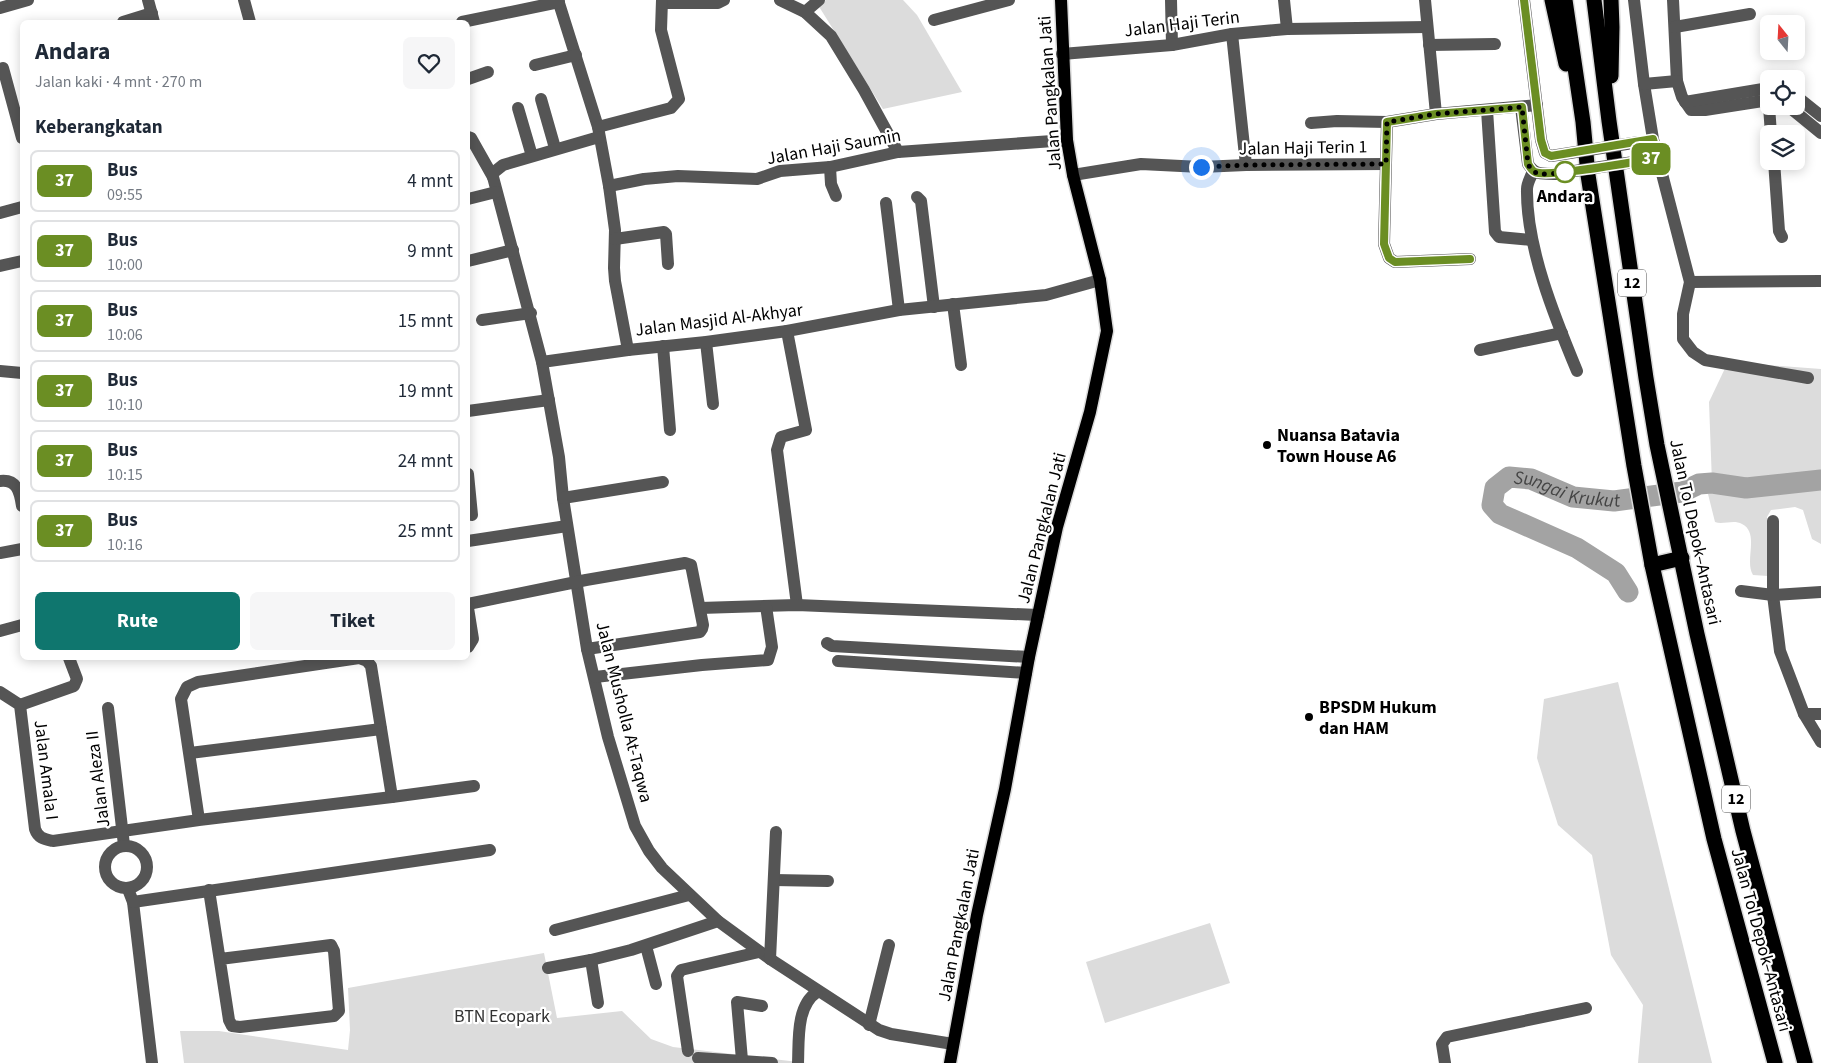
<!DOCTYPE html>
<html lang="id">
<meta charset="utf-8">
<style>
:root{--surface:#fff;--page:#f6f6f7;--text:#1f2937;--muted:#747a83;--line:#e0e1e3;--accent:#0f766e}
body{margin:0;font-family:"Source Sans 3",sans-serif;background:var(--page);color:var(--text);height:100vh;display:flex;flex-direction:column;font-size:19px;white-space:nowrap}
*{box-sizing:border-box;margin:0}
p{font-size:16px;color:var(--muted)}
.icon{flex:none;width:28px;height:28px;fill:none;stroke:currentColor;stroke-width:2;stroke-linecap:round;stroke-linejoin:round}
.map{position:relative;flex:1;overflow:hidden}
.drawer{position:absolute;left:20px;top:20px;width:450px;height:640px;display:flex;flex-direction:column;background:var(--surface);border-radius:8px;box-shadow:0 2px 12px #0003}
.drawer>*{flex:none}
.badge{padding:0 10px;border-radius:8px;font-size:18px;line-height:32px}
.needle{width:32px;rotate:342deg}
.tools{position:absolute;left:1760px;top:15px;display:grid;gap:10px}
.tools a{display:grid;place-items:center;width:45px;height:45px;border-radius:8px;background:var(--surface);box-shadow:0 2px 12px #0003;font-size:25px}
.you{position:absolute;width:25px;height:25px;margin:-12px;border:4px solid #fff;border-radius:50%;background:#1a73e8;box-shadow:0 0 0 8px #1a73e833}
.map>.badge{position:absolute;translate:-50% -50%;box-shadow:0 0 0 2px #fff}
h2{padding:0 15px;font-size:19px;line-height:45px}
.round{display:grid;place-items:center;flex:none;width:52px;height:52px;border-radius:8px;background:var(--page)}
.head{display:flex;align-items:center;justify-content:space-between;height:85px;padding:0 15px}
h1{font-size:24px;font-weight:700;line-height:38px}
.action{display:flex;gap:10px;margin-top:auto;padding:10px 15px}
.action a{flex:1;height:58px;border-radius:8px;background:var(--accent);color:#fff;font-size:20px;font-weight:700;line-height:58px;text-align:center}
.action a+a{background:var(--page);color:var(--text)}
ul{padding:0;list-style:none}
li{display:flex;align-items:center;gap:15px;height:62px;margin:0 10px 8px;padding:0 5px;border:2px solid var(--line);border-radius:8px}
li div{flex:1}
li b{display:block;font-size:19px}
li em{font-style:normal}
li .badge{min-width:55px;font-weight:700;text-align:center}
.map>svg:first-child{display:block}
.green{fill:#dcdcdc}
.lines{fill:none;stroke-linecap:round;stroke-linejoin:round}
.river{stroke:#a3a3a3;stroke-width:21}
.major-casing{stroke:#dbdbdb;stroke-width:15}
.highway-casing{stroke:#dbdbdb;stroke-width:18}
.minor{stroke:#555;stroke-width:12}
.major{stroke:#000;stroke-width:12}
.highway{stroke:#000;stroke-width:15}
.minor-bridge{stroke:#555;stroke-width:12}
.line-casing{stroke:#fff;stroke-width:11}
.line{stroke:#6b8e23;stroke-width:8}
.walk{stroke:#000;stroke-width:5;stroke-dasharray:0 9}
.stop-dot{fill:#fff;stroke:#6b8e23;stroke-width:2.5}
.poi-dot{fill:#000;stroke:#fff;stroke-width:2}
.labels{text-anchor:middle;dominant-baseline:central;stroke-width:4.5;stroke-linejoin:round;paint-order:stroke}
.shield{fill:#fff;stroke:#4c4c4c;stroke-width:1}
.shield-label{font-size:16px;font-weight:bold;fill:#000}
.street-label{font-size:18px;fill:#000;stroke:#fff}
.stop-label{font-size:18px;font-weight:bold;fill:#000;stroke:#fff}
.poi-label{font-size:18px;font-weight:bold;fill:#000;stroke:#fff;text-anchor:start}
.park-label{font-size:18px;fill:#333;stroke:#fff}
.water-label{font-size:19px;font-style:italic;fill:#444;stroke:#fff}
</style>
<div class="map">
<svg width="1821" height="1063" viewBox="0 0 1821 1063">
<rect width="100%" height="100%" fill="#fff"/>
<!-- green -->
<g class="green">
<path d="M826,0H903L917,15L962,92L883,109L818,5Z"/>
<path d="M1728,362L1821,369V480L1746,488L1712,483L1709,402Z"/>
<path d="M1714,488L1744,491L1821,489V544L1812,539L1803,510L1795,507L1771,510L1767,517L1773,572L1768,576L1753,575C1744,561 1760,533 1742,524C1734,519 1723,525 1715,522L1708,494L1710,490Z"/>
<path d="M1618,682L1712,1063H1638L1643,1005L1611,955L1592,855L1558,825L1537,758L1544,699Z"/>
<path d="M1210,923L1230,983L1105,1023L1086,962Z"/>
<path d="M544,953L557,1018L622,1011L651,1039L673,1047L807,1063H184L180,1031H219L348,1050L350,1030L348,988Z"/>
</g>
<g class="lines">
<!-- river -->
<path class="river" id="s1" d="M1628,592L1616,573L1577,548L1500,514L1492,505L1495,488L1509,477L1531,479L1573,497L1614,501L1682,492L1699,484L1712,483L1746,488L1821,480"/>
<!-- major casing -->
<g class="major-casing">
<path id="major" d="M950,1063L977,915L1005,789L1029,657L1057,527L1090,412L1107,331L1100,280L1073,175L1067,140L1061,0"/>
</g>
<!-- highway casing -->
<g class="highway-casing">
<g id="highway">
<path d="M1552,0L1566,64"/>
<path d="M1565,0L1583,122L1588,175L1634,466L1652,565L1714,839L1775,1063"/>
<path d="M1594,0L1609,121L1646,378L1657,445L1697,634L1743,831L1805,1063"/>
<path d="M1611,76L1612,27L1611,0"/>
<path d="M1652,565L1682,558"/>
</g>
</g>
<!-- minor -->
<g class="minor">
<path d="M148,0L154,22"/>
<path d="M244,0L250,22"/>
<path d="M558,0L598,127L609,186L615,230L614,268L615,281L628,350"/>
<path d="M780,0L805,12L831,36L864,90L898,152"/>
<path d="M1171,0L1172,45"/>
<path d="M1284,0L1287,29"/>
<path d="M1425,0L1436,114"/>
<path d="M1524,0L1541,140L1545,153L1551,156"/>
<path d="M1634,0L1644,84L1653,139L1690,282L1683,314V339L1693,352L1705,360L1808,378"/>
<path d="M1673,0L1677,81"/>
<path d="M662,3H718L724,0"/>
<path d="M0,8L28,0"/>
<path d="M805,12L819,0"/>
<path d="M934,20L1009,0"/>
<path d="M123,22L152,13"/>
<path d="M462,22L559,2"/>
<path d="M1675,27L1750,14"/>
<path d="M1232,34L1246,165"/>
<path d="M1429,45L1495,44"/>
<path d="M1062,54L1172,45L1232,34L1287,29L1427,27"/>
<path d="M535,65L576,55"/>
<path d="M3,68L22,138"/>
<path d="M468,79L488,72"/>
<path d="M1644,84L1677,81L1682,97L1691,110H1705L1769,100"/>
<path d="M1796,96L1821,116"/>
<path d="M541,99L555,148"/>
<path d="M1685,102L1769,88"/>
<path d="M1769,106L1771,134"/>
<path d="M1788,106L1821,133"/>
<path d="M1521,107L1528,164C1536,176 1541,173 1555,174"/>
<path d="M518,108L532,156"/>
<path d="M1487,110L1495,232L1499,237L1532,240"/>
<path d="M1387,122L1384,244L1389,258L1395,262L1470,259"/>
<path d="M1311,123L1337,121L1387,122L1436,114L1537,105"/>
<path d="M598,127L671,108L679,99L661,30L662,0"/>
<path d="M468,137L471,138L493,177"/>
<path d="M599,137L503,165L493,173V177L542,362L559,457L563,498L587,649L608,737L635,826L649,851L662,868L718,921L770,959L879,1030L891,1034L953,1044"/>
<path d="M1774,161L1779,231L1782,237"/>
<path d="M830,167L831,184L836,196"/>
<path d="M1533,171C1531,177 1527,183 1527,189C1526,247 1555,318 1577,371"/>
<path d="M1073,175L1141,164L1201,167L1246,165L1386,164"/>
<path d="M609,186L644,179L678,176L757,179L780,171L830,167L898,152L1067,140"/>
<path d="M917,197L921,201L934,307"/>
<path d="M468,199L496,192"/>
<path d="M886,203L899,310"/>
<path d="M0,213L22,207"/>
<path d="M615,239L664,232L666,234L668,264"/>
<path d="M468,261L513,250"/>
<path d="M0,266L22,261"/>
<path d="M1690,282L1821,281"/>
<path d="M953,304L961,365"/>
<path d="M482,320L531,313"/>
<path d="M787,331L806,430L781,437L777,450L797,605"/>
<path d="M706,342L713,404"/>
<path d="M663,346L670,430"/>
<path d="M1480,350L1562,333"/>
<path d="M542,362L628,350L706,342L787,331L899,310L1046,295L1100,280"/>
<path d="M0,371L22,373"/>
<path d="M468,411L549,400"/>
<path d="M468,474L472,515"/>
<path d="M0,481C17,479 20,492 22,506"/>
<path d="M563,498L663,482"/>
<path d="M1773,521V595L1780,651L1804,714L1821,742"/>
<path d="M468,541L567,526"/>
<path d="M0,553L22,549"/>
<path d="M1741,591L1773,595L1821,592"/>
<path d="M468,604L586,580L685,563L691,565L703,625L702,629L700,632L587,649"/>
<path d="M468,608L473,639L468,647"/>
<path d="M700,608L797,605L1038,615"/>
<path d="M0,631L22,625"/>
<path d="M827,643L832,646L1029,657"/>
<path d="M838,661L1026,673"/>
<path d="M595,677L702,665L768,660L772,647L766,606"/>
<path d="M0,692L20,705L35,829C38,838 44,839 53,841L199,820L392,797L371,666L367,661L359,658L198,682L187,687L181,699L199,820"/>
<path d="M20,705L74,686L77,679L69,658"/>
<path d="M108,708L124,845"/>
<path d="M1804,714H1821"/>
<path d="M190,753L381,729"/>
<path d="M392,797L474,786"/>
<circle cx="126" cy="867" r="21"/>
<path d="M774,880L828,881"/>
<path d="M128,889L133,902L152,1063"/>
<path d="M209,890L229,1020L232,1026L240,1027L334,1016L339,1011L334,951L331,945L220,959"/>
<path d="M133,902L490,850"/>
<path d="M555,930L689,895"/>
<path d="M646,946L656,984"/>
<path d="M770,959L776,832"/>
<path d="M591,960L598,1003"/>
<path d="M548,968L591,960L631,950L718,921"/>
<path d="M869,1025L889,945"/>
<path d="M688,1051L677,976L681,970L759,952"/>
<path d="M698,1058L772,1063"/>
<path d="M742,1060L737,1002L762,1006"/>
<path d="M798,1063C799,1040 796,1006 817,992"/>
<path d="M1445,1063L1442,1044L1447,1037L1586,1008"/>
</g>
<!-- major -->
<use href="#major" class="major"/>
<!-- highway -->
<use href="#highway" class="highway"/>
<!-- minor-bridge -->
<g class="minor-bridge">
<path d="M1551,156L1639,142"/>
<path d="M1555,174L1640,161"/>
</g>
</g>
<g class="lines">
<!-- line casing -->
<g class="line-casing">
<path id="line" d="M1470,259L1395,262L1389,258L1384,244L1387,122L1436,114L1522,107L1528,164C1530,167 1532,171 1535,172C1549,178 1638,161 1658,158L1653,139L1551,156L1545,153L1541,140L1524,0"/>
</g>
<!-- line -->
<use href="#line" class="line"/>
<!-- walk -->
<path class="walk" d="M1201,167L1246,165L1386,164L1387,122L1436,114L1522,107L1528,164C1529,166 1531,169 1533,171C1540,177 1563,172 1572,171L1565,172"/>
</g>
<!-- markers -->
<circle class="stop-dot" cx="1565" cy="172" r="10"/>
<g class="poi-dot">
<circle cx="1267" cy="445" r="5"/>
<circle cx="1309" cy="717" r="5"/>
</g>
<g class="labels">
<!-- shield labels -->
<g class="shield">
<rect x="1618" y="269.5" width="28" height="27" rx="4"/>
<rect x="1722" y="785.5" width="28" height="27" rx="4"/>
</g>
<g class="shield-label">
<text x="1632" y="283">12</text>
<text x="1736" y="799">12</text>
</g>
<!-- street labels -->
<g class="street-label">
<text transform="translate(1182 24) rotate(-7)">Jalan Haji Terin</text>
<text transform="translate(1050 93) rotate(-94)">Jalan Pangkalan Jati</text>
<text transform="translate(834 147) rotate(-10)">Jalan Haji Saumin</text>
<text transform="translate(1303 148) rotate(-1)">Jalan Haji Terin 1</text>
<text transform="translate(719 320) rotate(-7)">Jalan Masjid Al-Akhyar</text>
<text transform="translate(1042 528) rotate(-76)">Jalan Pangkalan Jati</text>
<text transform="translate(1695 532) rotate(78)">Jalan Tol Depok–Antasari</text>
<text transform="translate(624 712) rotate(76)">Jalan Musholla At-Taqwa</text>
<text transform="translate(46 770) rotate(83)">Jalan Amala I</text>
<text transform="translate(98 779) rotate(-97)">Jalan Aleza II</text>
<text transform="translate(959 925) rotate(-79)">Jalan Pangkalan Jati</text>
<text transform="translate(1761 940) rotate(75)">Jalan Tol Depok–Antasari</text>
</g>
<!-- stop labels -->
<g class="stop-label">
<text x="1565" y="196">Andara</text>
</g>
<!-- poi labels -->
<g class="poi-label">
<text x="1277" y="435">Nuansa Batavia<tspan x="1277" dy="21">Town House A6</tspan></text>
<text x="1319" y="707">BPSDM Hukum<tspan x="1319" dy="21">dan HAM</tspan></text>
</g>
<!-- park labels -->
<g class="park-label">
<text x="502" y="1016">BTN Ecopark</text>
</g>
<!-- water labels -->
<g class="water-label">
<text stroke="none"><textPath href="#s1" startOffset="260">Sungai Krukut</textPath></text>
</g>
</g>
</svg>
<div class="tools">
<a><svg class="needle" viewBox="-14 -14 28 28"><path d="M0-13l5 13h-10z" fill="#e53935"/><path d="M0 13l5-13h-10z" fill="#747a83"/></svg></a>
<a><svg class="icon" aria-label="locate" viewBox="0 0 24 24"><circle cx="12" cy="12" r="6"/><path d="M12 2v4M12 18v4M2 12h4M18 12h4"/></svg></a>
<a><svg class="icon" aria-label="layers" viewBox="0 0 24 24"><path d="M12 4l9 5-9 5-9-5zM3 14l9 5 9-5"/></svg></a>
</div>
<div class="you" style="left:1201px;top:167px"></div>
<b class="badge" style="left:1651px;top:159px;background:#6b8e23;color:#fff">37</b>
<section class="drawer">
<div class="head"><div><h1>Andara</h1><p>Jalan kaki · 4 mnt · 270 m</p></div><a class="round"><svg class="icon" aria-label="heart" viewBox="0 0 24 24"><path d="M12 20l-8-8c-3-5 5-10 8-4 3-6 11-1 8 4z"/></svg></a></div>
<h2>Keberangkatan</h2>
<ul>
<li><span class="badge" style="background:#6b8e23;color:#fff">37</span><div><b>Bus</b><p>09:55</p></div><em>4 mnt</em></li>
<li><span class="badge" style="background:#6b8e23;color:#fff">37</span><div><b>Bus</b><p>10:00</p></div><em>9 mnt</em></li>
<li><span class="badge" style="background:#6b8e23;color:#fff">37</span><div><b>Bus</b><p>10:06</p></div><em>15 mnt</em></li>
<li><span class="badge" style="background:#6b8e23;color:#fff">37</span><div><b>Bus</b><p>10:10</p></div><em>19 mnt</em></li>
<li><span class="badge" style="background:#6b8e23;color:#fff">37</span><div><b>Bus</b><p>10:15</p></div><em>24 mnt</em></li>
<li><span class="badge" style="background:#6b8e23;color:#fff">37</span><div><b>Bus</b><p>10:16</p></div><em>25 mnt</em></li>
</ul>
<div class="action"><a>Rute</a><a>Tiket</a></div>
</section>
</div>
